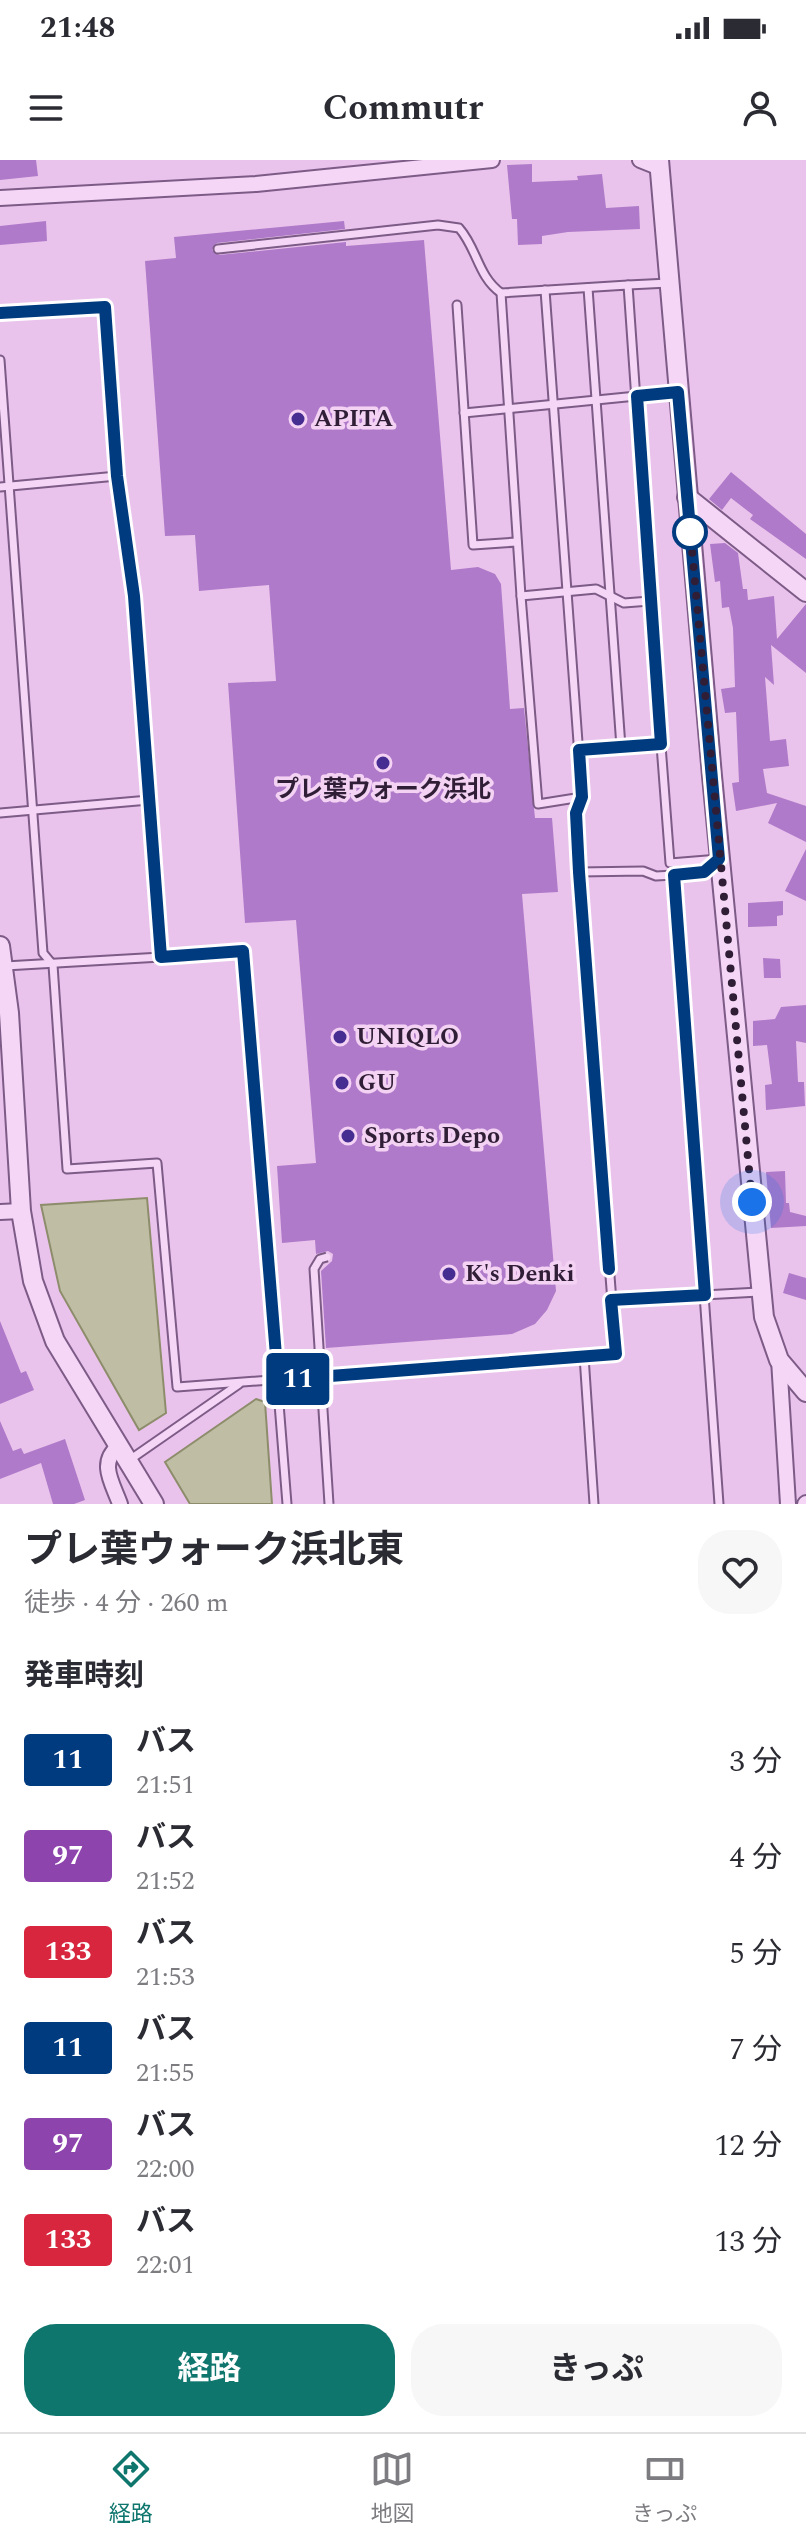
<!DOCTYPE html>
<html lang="ja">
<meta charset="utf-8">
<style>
:root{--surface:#fff;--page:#f7f7f7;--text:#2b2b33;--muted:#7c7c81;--line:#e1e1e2;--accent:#0f766e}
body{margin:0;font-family:Spectral,"Noto Sans JP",serif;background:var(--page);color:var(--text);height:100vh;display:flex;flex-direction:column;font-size:30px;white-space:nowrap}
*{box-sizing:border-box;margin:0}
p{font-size:26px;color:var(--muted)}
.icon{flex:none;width:44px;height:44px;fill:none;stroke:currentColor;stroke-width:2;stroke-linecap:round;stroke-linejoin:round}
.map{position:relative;height:1344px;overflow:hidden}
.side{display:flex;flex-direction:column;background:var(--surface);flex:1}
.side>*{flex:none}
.badge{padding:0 16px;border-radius:6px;font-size:28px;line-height:52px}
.you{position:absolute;width:40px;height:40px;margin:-20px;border:6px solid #fff;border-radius:50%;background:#1a73e8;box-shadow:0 0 0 12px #1a73e833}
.map>.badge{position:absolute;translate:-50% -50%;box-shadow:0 0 0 4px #fff}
h2{padding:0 24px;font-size:30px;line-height:72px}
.round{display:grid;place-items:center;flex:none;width:84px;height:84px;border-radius:32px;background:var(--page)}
.head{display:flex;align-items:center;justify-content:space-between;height:136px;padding:0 24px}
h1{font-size:38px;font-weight:700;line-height:60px}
.cta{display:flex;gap:16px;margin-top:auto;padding:16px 24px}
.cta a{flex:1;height:92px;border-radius:32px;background:var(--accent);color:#fff;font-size:32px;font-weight:700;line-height:92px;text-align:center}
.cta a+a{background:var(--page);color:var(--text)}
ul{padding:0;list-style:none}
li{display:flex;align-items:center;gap:24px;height:96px;padding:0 24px}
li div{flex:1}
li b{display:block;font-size:30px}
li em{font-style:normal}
li .badge{min-width:88px;font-weight:700;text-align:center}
.status{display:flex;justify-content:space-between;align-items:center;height:56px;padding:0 40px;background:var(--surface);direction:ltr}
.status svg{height:22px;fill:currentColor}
header{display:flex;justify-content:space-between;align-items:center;height:104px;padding:0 24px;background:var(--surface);font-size:36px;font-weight:700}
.menu{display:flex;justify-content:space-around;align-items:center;height:112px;border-top:2px solid var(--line);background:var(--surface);font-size:22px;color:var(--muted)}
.menu a{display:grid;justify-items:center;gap:4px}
.menu .active{color:var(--accent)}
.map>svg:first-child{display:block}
.water{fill:#bfbea5;stroke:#8d8d6c;stroke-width:2}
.building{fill:#af7ac9}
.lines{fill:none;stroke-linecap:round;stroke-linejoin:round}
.service-casing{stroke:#7c5b86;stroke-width:11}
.minor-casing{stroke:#7c5b86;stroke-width:18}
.tertiary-casing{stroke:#7c5b86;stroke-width:22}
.service{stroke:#f6d6f7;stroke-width:7}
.minor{stroke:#f6d6f7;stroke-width:14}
.tertiary{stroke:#f6d6f7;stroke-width:18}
.service-bridge-casing{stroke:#7c5b86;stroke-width:11;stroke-linecap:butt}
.service-bridge{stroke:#f6d6f7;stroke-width:7}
.line-casing{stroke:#fff;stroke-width:18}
.line{stroke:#003b80;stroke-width:12}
.walk{stroke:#301e36;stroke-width:8;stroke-dasharray:0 14.4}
.poi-dot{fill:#452d92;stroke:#f3d2f4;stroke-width:3}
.stop-dot{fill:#fff;stroke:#003b80;stroke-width:4}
.labels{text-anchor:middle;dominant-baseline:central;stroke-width:7;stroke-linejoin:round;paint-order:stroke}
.poi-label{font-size:24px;font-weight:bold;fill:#301e36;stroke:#f3d2f4;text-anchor:start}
</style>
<div class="status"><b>21:48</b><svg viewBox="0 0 49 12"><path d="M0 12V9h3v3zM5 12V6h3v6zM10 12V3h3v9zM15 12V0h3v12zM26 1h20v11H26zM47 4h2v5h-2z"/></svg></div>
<header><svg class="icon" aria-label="menu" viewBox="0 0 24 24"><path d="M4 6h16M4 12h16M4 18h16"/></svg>Commutr<svg class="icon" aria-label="person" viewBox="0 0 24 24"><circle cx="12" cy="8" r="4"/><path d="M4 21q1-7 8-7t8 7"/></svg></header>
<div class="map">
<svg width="806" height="1344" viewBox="0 0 806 1344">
<rect width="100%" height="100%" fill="#eac3ec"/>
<!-- water -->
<g class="water">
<path d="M147,1038L166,1253L139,1270L60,1131L41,1045Z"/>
<path d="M256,1239L265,1242L272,1344H190L165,1302Z"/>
</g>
<!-- building -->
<g class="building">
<path d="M0,0H36L38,16L0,20Z"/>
<path d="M532,4V22L578,20L577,16L602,14L606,48L639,46L640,69L568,72L542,76V84L518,85L517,59H512L507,5Z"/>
<path d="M46,61L47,81L0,85V66Z"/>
<path d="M344,61L345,69L217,83L212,90L219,95L346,82V86L424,80L451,410L478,407L495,414L501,424L510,549L524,548L535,658H552L558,732L522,734L556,1131L547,1150L535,1164L512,1174L326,1188L321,1111L332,1101L333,1094L328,1091L316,1094L315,1080L282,1083L277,1006L316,1003L296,760L245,763L228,523L276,521L269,425L199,431L195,375L165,376L145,101L176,98L174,77Z"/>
<path d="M731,312L806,374V399L750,359L753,355L731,338L722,350L709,339Z"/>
<path d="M725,383L738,393L743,429H747L748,440L774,436L777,479L806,444V513L771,485L774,525L765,517L770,581L786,579L789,606L763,609L767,633L806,646V682L768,663L777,643L736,651L732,623L739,622L736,552L725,553L721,529L735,527L733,468L729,447L722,448L720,421L715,422L710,384Z"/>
<path d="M806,689V741L785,731Z"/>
<path d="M783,741V755L777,756V766L748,767V743Z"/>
<path d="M763,798L780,799L781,818H764Z"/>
<path d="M806,845V883L796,881L798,922H804L805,946L766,950L765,925L772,924L767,885L753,886V861L775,859L781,847Z"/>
<path d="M785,1011L786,1043H789L790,1052L806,1056V1066L771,1068L766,1012Z"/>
<path d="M789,1113L806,1118V1140L783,1133Z"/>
<path d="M0,1161L21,1213L26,1211L34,1230L0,1244Z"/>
<path d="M0,1261L13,1291L21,1288L24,1294L65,1279L85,1340L74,1344H53L41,1303L0,1319Z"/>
</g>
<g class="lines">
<!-- service casing -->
<g class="service-casing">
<g id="service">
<path d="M218,89L438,65L459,68C477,88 478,117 501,133L628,125L650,441"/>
<path d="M628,125L669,123"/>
<path d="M588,128L621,587"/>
<path d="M545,130L582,637L576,653L579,712"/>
<path d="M501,133L521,436"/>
<path d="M457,145L473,385L517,382"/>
<path d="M0,153L105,147L117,316"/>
<path d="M0,200L43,793L53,805L67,1009L157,1003L177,1227L616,1194L579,712L643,711L656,716L674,715L719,1344"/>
<path d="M464,253L677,232"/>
<path d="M0,327L117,316L134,436L161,797L243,791L287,1344"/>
<path d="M579,590L661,584"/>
<path d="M582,637L538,644L521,436L596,429L624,443L650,441L670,703L719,699"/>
<path d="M0,653L149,640"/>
<path d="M674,715L704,712L718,700"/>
<path d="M5,806L161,797"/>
<path d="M611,1140L759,1132"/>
<path d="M584,1196L594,1344"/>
<path d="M128,1301L239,1224"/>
</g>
</g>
<!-- minor casing -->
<g class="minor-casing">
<g id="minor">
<path d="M640,0L660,8"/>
<path d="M0,38L256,24L492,0"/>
<path d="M0,1052L21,1051"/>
<path d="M779,1200L788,1344"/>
<path d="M118,1287C98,1303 113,1324 120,1344"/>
<path d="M805,1344L806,1343"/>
</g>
</g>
<!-- tertiary casing -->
<g class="tertiary-casing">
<g id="tertiary">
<path d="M659,0L712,616L764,1157L779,1200L806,1232"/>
<path d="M687,337L806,432"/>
<path d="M0,786L9,853L21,1051L33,1121L55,1181L154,1344"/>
</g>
</g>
<!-- service -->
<use href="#service" class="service"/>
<!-- minor -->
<use href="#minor" class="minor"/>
<!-- tertiary -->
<use href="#tertiary" class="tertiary"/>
<!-- service-bridge casing -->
<g class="service-bridge-casing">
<path id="service-bridge" d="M327,1097L320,1099L314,1109L329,1344"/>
</g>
<!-- service-bridge -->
<use href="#service-bridge" class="service-bridge"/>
</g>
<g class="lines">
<!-- line casing -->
<g class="line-casing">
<path id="line" d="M0,153L105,147L117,316L134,436L161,797L243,791L278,1220L616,1194L611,1140L705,1135L674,715L704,712L719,699L678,232L637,236L661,584L579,590L582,637L576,653L579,712L609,1109"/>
</g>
<!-- line -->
<use href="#line" class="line"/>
<!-- walk -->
<path class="walk" d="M690,372V368L752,1042"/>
</g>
<!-- markers -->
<g class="poi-dot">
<circle cx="298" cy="259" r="8"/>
<circle cx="383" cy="603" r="8"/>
<circle cx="340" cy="877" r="8"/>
<circle cx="342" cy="923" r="8"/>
<circle cx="348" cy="976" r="8"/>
<circle cx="449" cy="1114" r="8"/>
</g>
<circle class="stop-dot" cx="690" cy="372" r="16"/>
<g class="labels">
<!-- poi labels -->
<g class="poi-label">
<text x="314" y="259">APITA</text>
<text x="383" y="630" text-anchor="middle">プレ葉ウォーク浜北</text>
<text x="356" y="877">UNIQLO</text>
<text x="358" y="923">GU</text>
<text x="364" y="976">Sports Depo</text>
<text x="465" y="1114">K's Denki</text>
</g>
</g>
</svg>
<div class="you" style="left:752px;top:1042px"></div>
<b class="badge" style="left:298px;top:1219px;background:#003b80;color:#fff">11</b>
</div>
<section class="side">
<div class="head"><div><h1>プレ葉ウォーク浜北東</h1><p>徒歩 · 4 分 · 260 m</p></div><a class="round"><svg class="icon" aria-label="heart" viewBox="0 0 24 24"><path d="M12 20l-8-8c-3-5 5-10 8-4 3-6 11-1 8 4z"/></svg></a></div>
<h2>発車時刻</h2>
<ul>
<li><span class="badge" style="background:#003b80;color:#fff">11</span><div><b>バス</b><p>21:51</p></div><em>3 分</em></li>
<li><span class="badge" style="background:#8e44ad;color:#fff">97</span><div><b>バス</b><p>21:52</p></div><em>4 分</em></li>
<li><span class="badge" style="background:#d7263d;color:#fff">133</span><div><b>バス</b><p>21:53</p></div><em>5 分</em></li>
<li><span class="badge" style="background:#003b80;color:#fff">11</span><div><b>バス</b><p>21:55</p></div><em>7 分</em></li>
<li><span class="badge" style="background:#8e44ad;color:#fff">97</span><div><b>バス</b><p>22:00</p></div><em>12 分</em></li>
<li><span class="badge" style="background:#d7263d;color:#fff">133</span><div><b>バス</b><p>22:01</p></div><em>13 分</em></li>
</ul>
<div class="cta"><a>経路</a><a>きっぷ</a></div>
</section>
<nav class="menu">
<a class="active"><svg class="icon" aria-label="directions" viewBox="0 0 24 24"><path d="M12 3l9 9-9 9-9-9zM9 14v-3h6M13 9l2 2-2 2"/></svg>経路</a>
<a><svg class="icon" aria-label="map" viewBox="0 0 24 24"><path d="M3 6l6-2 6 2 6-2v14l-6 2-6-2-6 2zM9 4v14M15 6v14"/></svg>地図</a>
<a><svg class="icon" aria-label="tickets" viewBox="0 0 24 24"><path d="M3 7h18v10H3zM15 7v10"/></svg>きっぷ</a>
</nav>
